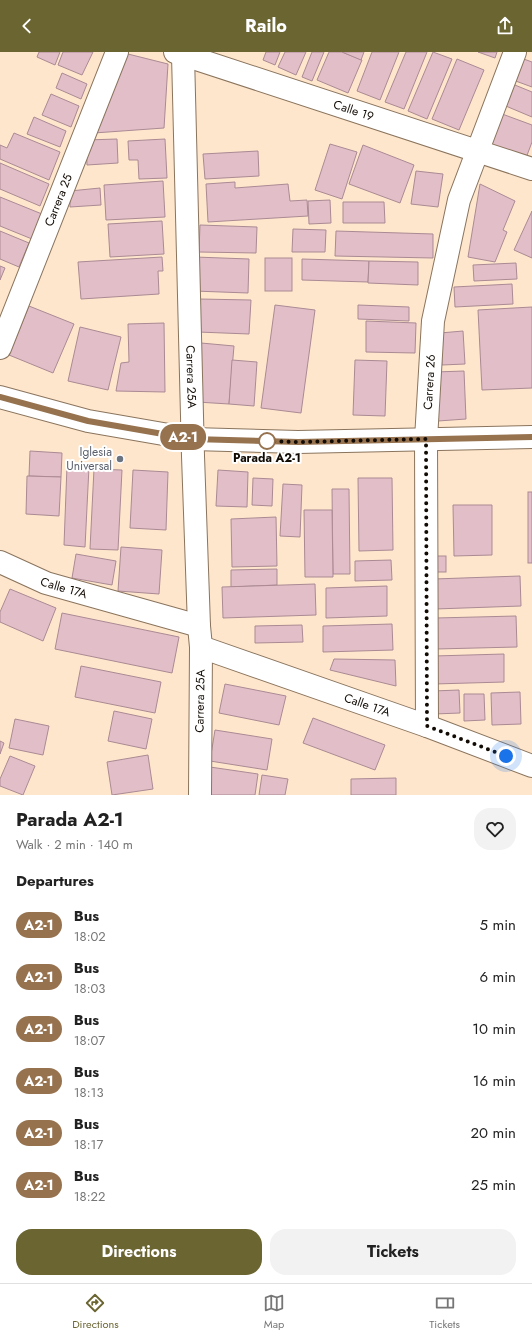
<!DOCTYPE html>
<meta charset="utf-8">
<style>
:root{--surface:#fff;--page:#f2f2f2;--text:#222;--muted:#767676;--line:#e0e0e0;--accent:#6b6532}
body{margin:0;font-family:Jost,sans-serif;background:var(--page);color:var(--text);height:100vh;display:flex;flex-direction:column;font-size:15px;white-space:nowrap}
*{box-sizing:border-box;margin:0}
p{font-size:13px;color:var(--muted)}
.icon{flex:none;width:22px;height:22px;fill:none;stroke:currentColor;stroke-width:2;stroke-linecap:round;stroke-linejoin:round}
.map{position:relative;height:743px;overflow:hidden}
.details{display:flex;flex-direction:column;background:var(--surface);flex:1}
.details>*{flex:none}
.badge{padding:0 8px;border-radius:13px;font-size:14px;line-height:26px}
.you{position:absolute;width:20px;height:20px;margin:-10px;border:3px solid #fff;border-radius:50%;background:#1a73e8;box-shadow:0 0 0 6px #1a73e833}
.map>.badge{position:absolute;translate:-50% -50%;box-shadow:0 0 0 2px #fff}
h2{padding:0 16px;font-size:15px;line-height:36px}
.round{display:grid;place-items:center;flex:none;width:42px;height:42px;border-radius:16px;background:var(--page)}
.summary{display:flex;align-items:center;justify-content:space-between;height:68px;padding:0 16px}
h1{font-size:19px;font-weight:700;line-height:30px}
.primary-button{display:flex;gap:8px;margin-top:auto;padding:8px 16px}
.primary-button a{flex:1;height:46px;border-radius:16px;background:var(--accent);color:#fff;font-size:16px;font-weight:700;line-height:46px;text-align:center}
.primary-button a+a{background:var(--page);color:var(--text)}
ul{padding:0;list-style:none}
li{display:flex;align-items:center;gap:12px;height:52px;padding:0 16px}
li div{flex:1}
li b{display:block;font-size:15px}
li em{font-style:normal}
li .badge{min-width:44px;font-weight:700;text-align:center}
header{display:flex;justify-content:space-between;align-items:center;height:52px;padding:0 16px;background:var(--accent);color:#fff;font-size:18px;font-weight:700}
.menu{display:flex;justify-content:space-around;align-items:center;height:56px;border-top:1px solid var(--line);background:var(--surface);font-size:11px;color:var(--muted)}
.menu a{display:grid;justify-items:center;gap:2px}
.menu .active{color:var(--accent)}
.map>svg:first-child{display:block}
.building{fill:#e2bec8;stroke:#ab8a94}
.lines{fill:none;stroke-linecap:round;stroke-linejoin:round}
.street-casing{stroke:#8a745d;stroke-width:24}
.secondary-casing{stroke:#8a745d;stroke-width:24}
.street{stroke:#fff;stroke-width:22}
.secondary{stroke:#fff;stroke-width:22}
.line-casing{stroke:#fff;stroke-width:9}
.line{stroke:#96724f;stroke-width:6}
.walk{stroke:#120b04;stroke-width:4;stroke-dasharray:0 7.2}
.stop-dot{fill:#fff;stroke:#96724f;stroke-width:2}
.worship-dot{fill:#6b7280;stroke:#fff;stroke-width:1.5}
.labels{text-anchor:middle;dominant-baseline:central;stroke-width:4;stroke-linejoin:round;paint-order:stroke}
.street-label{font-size:12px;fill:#120b04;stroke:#fff}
.worship-label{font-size:12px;fill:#5b616d;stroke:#fff;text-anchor:end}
.stop-label{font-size:12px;font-weight:bold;fill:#120b04;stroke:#fff}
</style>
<header><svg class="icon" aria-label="back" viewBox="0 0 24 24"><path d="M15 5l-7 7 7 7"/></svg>Railo<svg class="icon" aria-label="share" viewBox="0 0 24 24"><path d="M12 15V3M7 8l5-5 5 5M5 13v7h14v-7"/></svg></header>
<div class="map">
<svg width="532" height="743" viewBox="0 0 532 743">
<rect width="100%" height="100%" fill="#fee6cc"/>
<!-- building -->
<g class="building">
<path d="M39,0H60L55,13L37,5Z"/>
<path d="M63,0H93L82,23L58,13Z"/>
<path d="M266,0H280L275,13L263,8Z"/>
<path d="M285,0H306L296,23L278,15Z"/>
<path d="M312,0H324L312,29L302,25Z"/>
<path d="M329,0H342L362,8L348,41L317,28Z"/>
<path d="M342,0H364L361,8Z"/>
<path d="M372,0H399L380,48L357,39Z"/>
<path d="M406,0H427L404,57L385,50Z"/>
<path d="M433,0L452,7L427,67L408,59Z"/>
<path d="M478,0H497L495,6Z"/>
<path d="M124,1L168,12L164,76L94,81Z"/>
<path d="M521,6L532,10V35L513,28Z"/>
<path d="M457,7L484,18L459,78L432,67Z"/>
<path d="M62,21L87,32L81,47L56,36Z"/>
<path d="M510,31L532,40V65L501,52Z"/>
<path d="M51,42L79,54L71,75L42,63Z"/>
<path d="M494,59L532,73V90L526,106L483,89Z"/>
<path d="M34,65L66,79L60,95L27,82Z"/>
<path d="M14,81L60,100L49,128L0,107V93L7,96Z"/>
<path d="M117,87L118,111L87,113L86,88Z"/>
<path d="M165,87L167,126L139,127L138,108H129L128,89Z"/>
<path d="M330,92L357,100L342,147L315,138Z"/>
<path d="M363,93L414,113L400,151L349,132Z"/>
<path d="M258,99L259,124L205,127L203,102Z"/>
<path d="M0,111L49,132L40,154L0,137Z"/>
<path d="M416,119L443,122L438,155L411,152Z"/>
<path d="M163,129L165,165L106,168L104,133Z"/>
<path d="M235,130V136L288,132L290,149L307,148L308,164L208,170L206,132Z"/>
<path d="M480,132L515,149L503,178L507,180L495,210L468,205Z"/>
<path d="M100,136L101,153L70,155V139Z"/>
<path d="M0,145L42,162L32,187L0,174Z"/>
<path d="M330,148L331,171L309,172L308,149Z"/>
<path d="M343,150H384L385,171H343Z"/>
<path d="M532,159V206L514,198Z"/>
<path d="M162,169L164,202L110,205L108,172Z"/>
<path d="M200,173L257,175L256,201L199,200Z"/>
<path d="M293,177L326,178L325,200H292Z"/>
<path d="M0,179L29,191L19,215L0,207Z"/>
<path d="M336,179L433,182V206L335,204Z"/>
<path d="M162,205L163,219H158L159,242L81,247L78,210Z"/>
<path d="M195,205L249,207L248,241L194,239Z"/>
<rect x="265" y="206" width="27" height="33"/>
<path d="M302,207L369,209L368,230L302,228Z"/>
<path d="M369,209L418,210V233L368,231Z"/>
<path d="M516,211L517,227L474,229L473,213Z"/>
<path d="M0,214L5,216L0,228Z"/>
<path d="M512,232L513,252L455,255L454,235Z"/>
<path d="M199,247L251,248L249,282L198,280Z"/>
<path d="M275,253L315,258L301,361L261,356Z"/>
<path d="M358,253L409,255V269L358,267Z"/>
<path d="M29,254L74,272L53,321L9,303Z"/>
<path d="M532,255V336L482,338L478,258Z"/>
<path d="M366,269L416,271L415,301L366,300Z"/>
<path d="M164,271L165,340L116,339L121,311L129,310L128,272Z"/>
<path d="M80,275L121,285L108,338L68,329Z"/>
<path d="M463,279L465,312L442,313L440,281Z"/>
<path d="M201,291L234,294L229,352L197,350Z"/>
<path d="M232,308L257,310L254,354L229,352Z"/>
<path d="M355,308L387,309L385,364L353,363Z"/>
<path d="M464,319L466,367L438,369L435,320Z"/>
<path d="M30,399L62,401L61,425L29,424Z"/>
<path d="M67,414L89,415L85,495L64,493Z"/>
<path d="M94,417L122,418L118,498L90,497Z"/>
<path d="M133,418L168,420L166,478L130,476Z"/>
<path d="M218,418L248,420L247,455L216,454Z"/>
<path d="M27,424L61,425L59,464L26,462Z"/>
<path d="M253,426L273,427L272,454L252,453Z"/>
<path d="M358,426H392L393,498L359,499Z"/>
<path d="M283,432L302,433L300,485L280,484Z"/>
<path d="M332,437H349L350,522H333Z"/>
<rect x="528" y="440" width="4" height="71"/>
<path d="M453,453H492V503L454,504Z"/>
<path d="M304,458H332L333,525H305Z"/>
<path d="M276,465L277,514L232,515L231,467Z"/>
<path d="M121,495L162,498L159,542L118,539Z"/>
<path d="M76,502L116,509L112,533L72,526Z"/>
<rect x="434" y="504" width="12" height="16"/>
<path d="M391,508L392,528L355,529V509Z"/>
<path d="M277,517V533L231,535V518Z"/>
<path d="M520,524L521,554L435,557L434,527Z"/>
<path d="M315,532L316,563L223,566L222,535Z"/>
<path d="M387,534V564L326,566V536Z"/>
<path d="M10,537L56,556L43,589L0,570V560Z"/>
<path d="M62,561L179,585L172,621L55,597Z"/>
<path d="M516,564L517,595L436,597V566Z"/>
<path d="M392,572L393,598L323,600V574Z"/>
<path d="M302,573L303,590L255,591V574Z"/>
<path d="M504,602V630L434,632V604Z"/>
<path d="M334,607L395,608L396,634L330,618Z"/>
<path d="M81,614L161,630L155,661L75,645Z"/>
<path d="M225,632L286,644L279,673L219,661Z"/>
<path d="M459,638L460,661L434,662L433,639Z"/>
<path d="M520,640L521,672L492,673L491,641Z"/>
<path d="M464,642H484L485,668L464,669Z"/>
<path d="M114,659L152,667L146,697L108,689Z"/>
<path d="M313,666L385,693L375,718L303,691Z"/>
<path d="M15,667L49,674L43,703L9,696Z"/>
<path d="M215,678L272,687L267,718L210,709Z"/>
<path d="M0,689L4,691L0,702Z"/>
<path d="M148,703L153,737L112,743L107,710Z"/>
<path d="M10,704L35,714L23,743L0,734V727Z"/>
<path d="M210,715L258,722L255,743H205Z"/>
<path d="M262,723L288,727L285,743H259Z"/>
<path d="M396,726V743H351V727Z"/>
</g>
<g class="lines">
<!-- street casing -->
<g class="street-casing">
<g id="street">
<path id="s1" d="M175,0L532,117"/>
<path id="s2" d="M183,3L193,404L199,574L201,595L200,743"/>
<path id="s3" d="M0,296L117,0"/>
<path d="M426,387L427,674"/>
<path id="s4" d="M0,510L46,531L199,574"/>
<path id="s5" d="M201,595L427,674L532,714"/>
</g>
</g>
<!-- secondary casing -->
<g class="secondary-casing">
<g id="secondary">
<path d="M0,345L88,369L192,387L298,390L532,385"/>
<path id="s6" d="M426,387L433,269L459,148L515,0"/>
</g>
</g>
<!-- street -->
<use href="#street" class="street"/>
<!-- secondary -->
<use href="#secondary" class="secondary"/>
</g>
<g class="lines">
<!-- line casing -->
<g class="line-casing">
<path id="line" d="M0,345L88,369L192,387L298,390L532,385"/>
</g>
<!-- line -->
<use href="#line" class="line"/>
<!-- walk -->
<path class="walk" d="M267,389L298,390L426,387L427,674L506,704"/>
</g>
<!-- markers -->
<circle class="stop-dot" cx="267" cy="389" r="8"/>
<circle class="worship-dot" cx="120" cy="407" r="4"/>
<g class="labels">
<!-- street labels -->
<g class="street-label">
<text stroke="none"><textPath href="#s1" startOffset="188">Calle 19</textPath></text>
<text stroke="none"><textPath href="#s3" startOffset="159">Carrera 25</textPath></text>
<text stroke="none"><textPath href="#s2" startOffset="322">Carrera 25A</textPath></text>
<text stroke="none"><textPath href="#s6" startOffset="57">Carrera 26</textPath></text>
<text stroke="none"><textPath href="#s4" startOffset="69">Calle 17A</textPath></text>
<text transform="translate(200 649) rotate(-89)">Carrera 25A</text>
<text stroke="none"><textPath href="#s5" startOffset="176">Calle 17A</textPath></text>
</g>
<!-- worship labels -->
<g class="worship-label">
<text x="112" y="400">Iglesia<tspan x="112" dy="14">Universal</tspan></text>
</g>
<!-- stop labels -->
<g class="stop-label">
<text x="267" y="406">Parada A2-1</text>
</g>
</g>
</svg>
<div class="you" style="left:506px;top:704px"></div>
<b class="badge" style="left:183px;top:385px;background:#96724f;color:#fff">A2-1</b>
</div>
<section class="details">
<div class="summary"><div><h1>Parada A2-1</h1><p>Walk · 2 min · 140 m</p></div><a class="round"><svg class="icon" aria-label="heart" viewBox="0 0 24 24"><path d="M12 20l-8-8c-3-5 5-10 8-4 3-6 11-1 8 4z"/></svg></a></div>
<h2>Departures</h2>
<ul>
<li><span class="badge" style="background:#96724f;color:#fff">A2-1</span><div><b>Bus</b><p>18:02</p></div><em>5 min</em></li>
<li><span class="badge" style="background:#96724f;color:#fff">A2-1</span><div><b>Bus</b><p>18:03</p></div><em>6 min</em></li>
<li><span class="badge" style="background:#96724f;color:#fff">A2-1</span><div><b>Bus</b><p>18:07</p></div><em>10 min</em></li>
<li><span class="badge" style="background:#96724f;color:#fff">A2-1</span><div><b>Bus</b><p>18:13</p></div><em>16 min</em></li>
<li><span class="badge" style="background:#96724f;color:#fff">A2-1</span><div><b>Bus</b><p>18:17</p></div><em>20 min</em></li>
<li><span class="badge" style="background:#96724f;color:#fff">A2-1</span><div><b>Bus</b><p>18:22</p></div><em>25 min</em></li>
</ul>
<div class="primary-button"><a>Directions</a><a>Tickets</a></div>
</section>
<nav class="menu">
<a class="active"><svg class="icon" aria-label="directions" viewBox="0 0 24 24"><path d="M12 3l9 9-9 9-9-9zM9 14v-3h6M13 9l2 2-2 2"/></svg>Directions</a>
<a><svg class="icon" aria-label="map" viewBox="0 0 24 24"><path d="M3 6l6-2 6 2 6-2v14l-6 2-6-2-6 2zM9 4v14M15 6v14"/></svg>Map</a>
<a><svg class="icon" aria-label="tickets" viewBox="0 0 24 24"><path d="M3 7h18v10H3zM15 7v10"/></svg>Tickets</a>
</nav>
